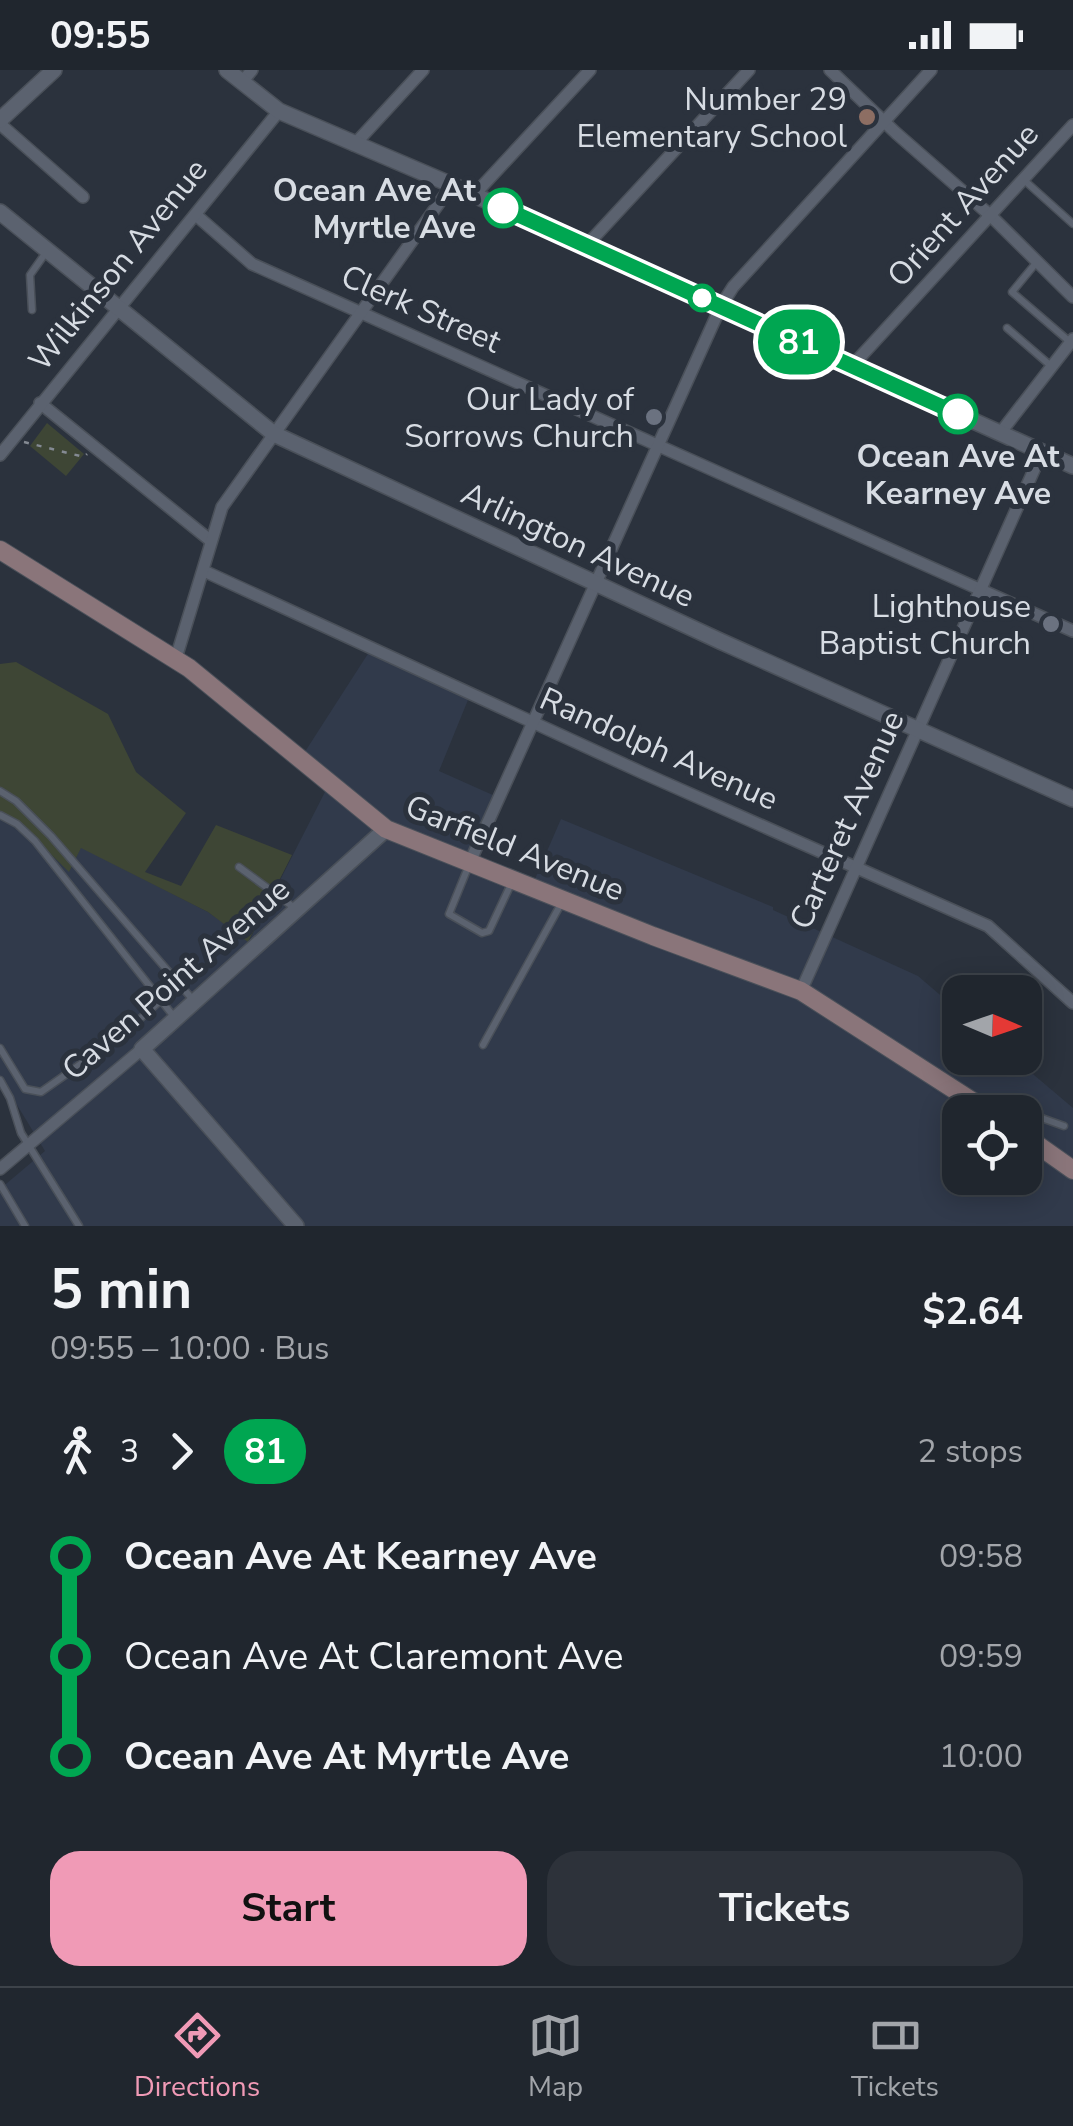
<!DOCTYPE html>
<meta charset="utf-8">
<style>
:root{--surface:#20262e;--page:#2d323a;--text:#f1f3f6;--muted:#a2a5aa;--line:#3d434a;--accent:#f09ab6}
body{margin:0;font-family:"Nunito Sans",sans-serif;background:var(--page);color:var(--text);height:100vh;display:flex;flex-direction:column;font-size:38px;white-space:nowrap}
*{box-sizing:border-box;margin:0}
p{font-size:32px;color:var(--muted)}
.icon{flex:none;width:55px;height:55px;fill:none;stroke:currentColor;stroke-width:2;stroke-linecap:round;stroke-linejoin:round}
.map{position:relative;height:1156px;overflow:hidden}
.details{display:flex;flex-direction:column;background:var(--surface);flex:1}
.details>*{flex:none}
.badge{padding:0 20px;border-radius:32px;font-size:35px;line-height:65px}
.needle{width:65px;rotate:92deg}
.tools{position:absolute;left:942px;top:905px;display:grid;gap:20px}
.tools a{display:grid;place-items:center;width:100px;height:100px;border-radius:20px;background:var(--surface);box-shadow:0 5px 25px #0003,0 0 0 2px var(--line);font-size:50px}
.map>.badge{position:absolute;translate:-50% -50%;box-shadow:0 0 0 5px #fff}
.legs{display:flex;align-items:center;gap:15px;height:110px;padding:0 50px;font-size:32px}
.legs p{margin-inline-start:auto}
.headline{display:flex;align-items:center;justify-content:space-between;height:170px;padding:0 50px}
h1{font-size:55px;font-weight:700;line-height:75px}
.button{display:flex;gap:20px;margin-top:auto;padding:20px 50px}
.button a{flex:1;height:115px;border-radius:30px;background:var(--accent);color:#111;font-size:40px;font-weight:700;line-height:115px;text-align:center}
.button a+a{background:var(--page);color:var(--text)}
ul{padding:0 50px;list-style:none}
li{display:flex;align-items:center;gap:35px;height:100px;font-size:38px}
li i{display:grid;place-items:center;width:15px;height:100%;margin:0 12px;background:currentColor}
li i::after{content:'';width:25px;height:25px;margin:-12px;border:8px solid;border-radius:50%;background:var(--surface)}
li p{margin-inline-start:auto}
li:first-child i{background:linear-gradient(#0000 50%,currentColor 0)}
li:last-child i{background:linear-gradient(currentColor 50%,#0000 0)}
.status{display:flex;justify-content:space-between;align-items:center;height:70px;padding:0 50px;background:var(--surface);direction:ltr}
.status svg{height:28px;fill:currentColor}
.menu{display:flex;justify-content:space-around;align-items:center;height:140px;border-top:2px solid var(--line);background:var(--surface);font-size:28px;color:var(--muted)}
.menu a{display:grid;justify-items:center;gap:5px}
.menu .selected{color:var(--accent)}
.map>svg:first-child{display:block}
.built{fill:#313a4b;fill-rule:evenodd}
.green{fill:#3e4635}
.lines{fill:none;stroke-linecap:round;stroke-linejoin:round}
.service-casing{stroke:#4a5059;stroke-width:9}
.minor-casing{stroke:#4a5059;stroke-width:14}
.tertiary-casing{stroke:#4a5059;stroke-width:18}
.secondary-casing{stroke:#4a5059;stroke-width:20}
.path{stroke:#848a93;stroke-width:2.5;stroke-dasharray:5 8;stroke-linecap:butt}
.service{stroke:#5b626f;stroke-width:6}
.minor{stroke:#5b626f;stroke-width:11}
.tertiary{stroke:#5b626f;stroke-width:15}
.secondary{stroke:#8a757a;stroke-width:18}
.line-1-casing{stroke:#fff;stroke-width:22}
.line-1{stroke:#00a651;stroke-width:15}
.education-dot{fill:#8d6e63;stroke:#2b323d;stroke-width:4}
.stop-1-dot{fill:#fff;stroke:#00a651;stroke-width:5}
.worship-dot{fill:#6b7280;stroke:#2b323d;stroke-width:4}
.labels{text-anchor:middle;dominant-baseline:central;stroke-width:10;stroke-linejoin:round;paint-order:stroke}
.poi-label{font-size:32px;fill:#d7dce3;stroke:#2b323d;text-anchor:end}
.stop-label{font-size:32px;font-weight:bold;fill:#d7dce3;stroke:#2b323d;text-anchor:end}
.street-label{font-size:32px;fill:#d7dce3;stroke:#2b323d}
</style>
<div class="status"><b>09:55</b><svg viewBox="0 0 49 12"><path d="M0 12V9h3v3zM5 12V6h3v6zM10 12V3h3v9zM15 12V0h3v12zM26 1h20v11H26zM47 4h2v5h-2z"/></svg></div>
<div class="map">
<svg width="1073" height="1156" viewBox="0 0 1073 1156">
<rect width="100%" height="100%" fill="#2b323d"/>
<!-- built -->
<path class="built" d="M371,579L470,625L439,701L495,726L465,796L531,818L561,749L773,837V840L918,906L960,942V988H1014L1073,1038V1156H0V1119L45,1081L0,1007V741L15,749L69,801L81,777L208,842L249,871L328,716L299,691ZM960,1042H1025V1108H960Z"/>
<!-- green -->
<g class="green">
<path d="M47,353L84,384L66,406L30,376Z"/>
<path d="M16,592L108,644L136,702L186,743L145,802L181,816L216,755L292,785L248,872L208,842L81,778L69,802L15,749L0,741V594Z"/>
</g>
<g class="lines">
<!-- service casing -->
<g class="service-casing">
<g id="service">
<path d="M1024,110L1073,154"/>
<path d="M1036,193L1012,222L1070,272"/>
<path d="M32,240L30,205L47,181"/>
<path d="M1007,258L1051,296"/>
<path d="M0,721L16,731L51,766L194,931"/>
<path d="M0,745L17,754L35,771L175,948"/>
<path d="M469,795L449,844L482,863L489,861L512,812"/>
<path d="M239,797L296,839"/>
<path d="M483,975L562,832"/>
<path d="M0,978L25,1019L41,1022L122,965L160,931"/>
<path d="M0,1010L10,1028L21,1063L79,1156"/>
<path d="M1025,1047L1036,1046L1064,1056"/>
<path d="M0,1114L25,1156"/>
</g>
</g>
<!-- minor casing -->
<g class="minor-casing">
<g id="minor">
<path d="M830,0L896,63L991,146L1073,227"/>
<path d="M242,12L252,0"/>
<path d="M0,54L83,127"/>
<path d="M354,75L423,0"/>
<path d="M474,125L590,0"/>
<path d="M196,145L252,194L1073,561"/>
<path d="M585,177L749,0"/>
<path d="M852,296L1073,55"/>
<path d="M40,333L211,471"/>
<path d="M1001,362L1073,269"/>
<path d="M0,385L279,41"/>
<path d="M204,501L643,703L988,856L1073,933"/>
<path d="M176,588L222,437L452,115"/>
<path d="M469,794L721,236L733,217L931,0"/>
<path d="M801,921L1042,382"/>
<path d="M0,1099L142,979"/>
</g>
</g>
<!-- tertiary casing -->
<g class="tertiary-casing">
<g id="tertiary">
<path d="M227,0L279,41L452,115L1073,396"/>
<path d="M0,50L54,0"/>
<path d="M0,142L274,364L720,571L1073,729"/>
<path d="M296,1156L142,979L386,759"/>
</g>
</g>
<!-- secondary casing -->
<g class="secondary-casing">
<g id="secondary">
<path d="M0,480L189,598L386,759L653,866L801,921L989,1042"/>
<path d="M1025,1066L1073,1100"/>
</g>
</g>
<!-- path -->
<path class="path" d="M24,372L84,387L87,384"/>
<!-- service -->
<use href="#service" class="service"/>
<!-- minor -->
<use href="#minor" class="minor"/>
<!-- tertiary -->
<use href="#tertiary" class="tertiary"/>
<!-- secondary -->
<use href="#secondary" class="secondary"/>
</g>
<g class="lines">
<!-- line-1 casing -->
<g class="line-1-casing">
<path id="line-1" d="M503,138L958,344"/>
</g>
<!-- line-1 -->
<use href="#line-1" class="line-1"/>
</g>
<!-- markers -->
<circle class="education-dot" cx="867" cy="47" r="10"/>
<g class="stop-1-dot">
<circle cx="503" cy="138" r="18"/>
<circle cx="702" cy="228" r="12"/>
<circle cx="958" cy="344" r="18"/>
</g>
<g class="worship-dot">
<circle cx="654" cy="347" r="10"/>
<circle cx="1051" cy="554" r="10"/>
</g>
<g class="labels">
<!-- poi labels -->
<g class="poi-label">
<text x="847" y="29">Number 29<tspan x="847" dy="37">Elementary School</tspan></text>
<text x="634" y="329">Our Lady of<tspan x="634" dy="37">Sorrows Church</tspan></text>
<text x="1031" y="536">Lighthouse<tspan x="1031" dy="37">Baptist Church</tspan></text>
</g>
<!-- stop labels -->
<g class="stop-label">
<text x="476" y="120">Ocean Ave At<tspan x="476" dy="37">Myrtle Ave</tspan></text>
<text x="958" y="386" text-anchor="middle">Ocean Ave At<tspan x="958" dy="37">Kearney Ave</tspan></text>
</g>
<!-- street labels -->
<g class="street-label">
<text transform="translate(963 135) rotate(-48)">Orient Avenue</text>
<text transform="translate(118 195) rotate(-51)">Wilkinson Avenue</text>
<text transform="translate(421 239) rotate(24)">Clerk Street</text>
<text transform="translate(578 475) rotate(25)">Arlington Avenue</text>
<text transform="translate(659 679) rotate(24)">Randolph Avenue</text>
<text transform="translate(847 750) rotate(-66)">Carteret Avenue</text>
<text transform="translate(515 778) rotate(22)">Garfield Avenue</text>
<text transform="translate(176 909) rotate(-41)">Caven Point Avenue</text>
</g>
</g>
</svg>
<div class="tools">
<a><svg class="needle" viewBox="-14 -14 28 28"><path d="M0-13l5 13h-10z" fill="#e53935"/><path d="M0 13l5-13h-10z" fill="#a2a5aa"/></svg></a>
<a><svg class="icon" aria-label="locate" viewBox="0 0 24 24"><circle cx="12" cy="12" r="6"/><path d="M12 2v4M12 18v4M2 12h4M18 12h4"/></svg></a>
</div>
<b class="badge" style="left:799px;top:272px;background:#00a651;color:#fff">81</b>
</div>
<section class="details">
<div class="headline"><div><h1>5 min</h1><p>09:55 – 10:00 · Bus</p></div><b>$2.64</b></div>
<div class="legs"><svg class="icon" aria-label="walk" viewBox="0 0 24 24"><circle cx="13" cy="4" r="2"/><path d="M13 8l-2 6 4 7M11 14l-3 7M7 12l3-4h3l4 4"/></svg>3<svg class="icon" aria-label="forward" viewBox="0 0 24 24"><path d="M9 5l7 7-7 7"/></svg><b class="badge" style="background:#00a651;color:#fff">81</b><p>2 stops</p></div>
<ul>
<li><i style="color:#00a651"></i><b>Ocean Ave At Kearney Ave</b><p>09:58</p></li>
<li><i style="color:#00a651"></i><span>Ocean Ave At Claremont Ave</span><p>09:59</p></li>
<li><i style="color:#00a651"></i><b>Ocean Ave At Myrtle Ave</b><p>10:00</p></li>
</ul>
<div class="button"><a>Start</a><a>Tickets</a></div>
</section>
<nav class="menu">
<a class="selected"><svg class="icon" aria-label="directions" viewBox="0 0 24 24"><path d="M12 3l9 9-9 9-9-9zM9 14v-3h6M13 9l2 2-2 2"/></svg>Directions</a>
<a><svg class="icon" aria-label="map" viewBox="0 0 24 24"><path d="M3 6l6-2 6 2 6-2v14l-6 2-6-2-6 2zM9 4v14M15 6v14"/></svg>Map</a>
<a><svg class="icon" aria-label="tickets" viewBox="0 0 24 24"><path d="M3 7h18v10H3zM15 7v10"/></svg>Tickets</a>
</nav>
